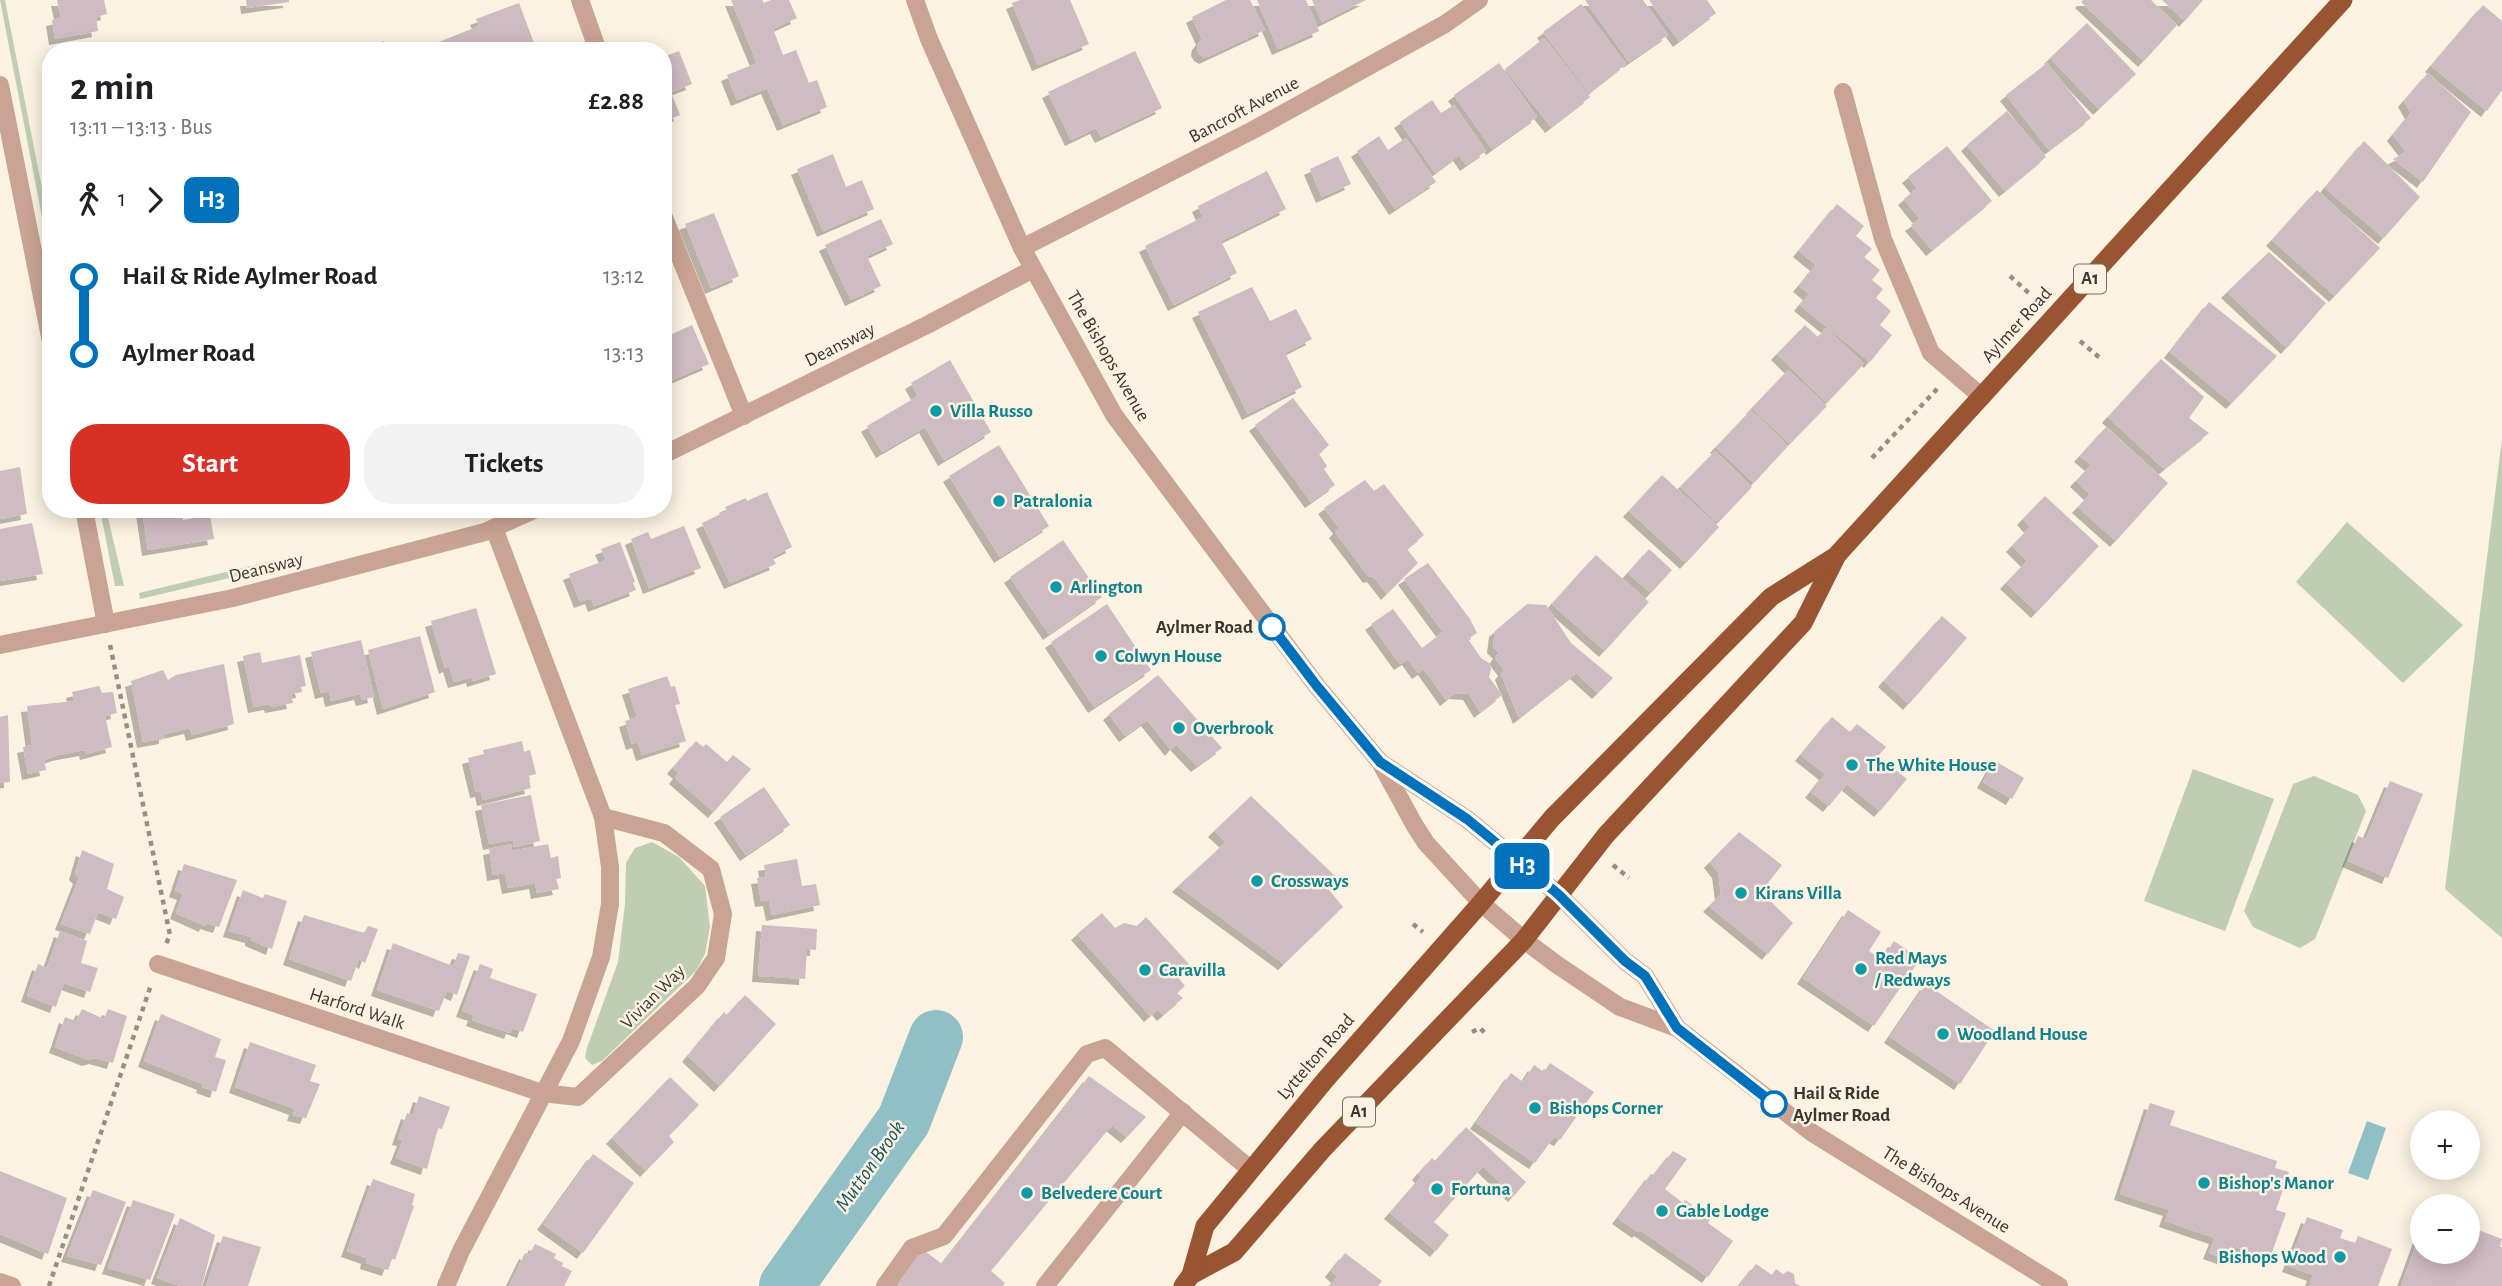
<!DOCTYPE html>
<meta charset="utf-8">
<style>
:root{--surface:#fff;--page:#f2f2f2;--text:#202124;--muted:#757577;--accent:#d93025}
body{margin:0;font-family:"Alegreya Sans",sans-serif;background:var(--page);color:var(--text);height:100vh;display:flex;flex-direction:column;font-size:26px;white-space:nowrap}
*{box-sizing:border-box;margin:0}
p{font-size:23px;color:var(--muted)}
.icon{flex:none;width:38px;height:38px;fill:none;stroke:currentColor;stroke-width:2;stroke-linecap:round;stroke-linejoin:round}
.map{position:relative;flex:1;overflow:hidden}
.panel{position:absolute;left:42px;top:42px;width:630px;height:476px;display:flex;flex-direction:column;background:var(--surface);border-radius:28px;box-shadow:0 4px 18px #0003}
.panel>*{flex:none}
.badge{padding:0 14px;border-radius:10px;font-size:24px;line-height:46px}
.controls{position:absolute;left:2410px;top:1110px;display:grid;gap:14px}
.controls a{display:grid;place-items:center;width:70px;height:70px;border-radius:50%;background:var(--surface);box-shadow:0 4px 18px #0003;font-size:35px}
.map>.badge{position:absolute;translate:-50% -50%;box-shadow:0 0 0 4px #fff}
.legs{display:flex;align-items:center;gap:10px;height:77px;padding:0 28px;font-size:23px}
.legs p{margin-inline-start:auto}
.summary{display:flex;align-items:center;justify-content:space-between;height:119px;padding:0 28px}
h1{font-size:38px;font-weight:700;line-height:52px}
.cta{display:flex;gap:14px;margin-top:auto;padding:14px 28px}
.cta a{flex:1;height:80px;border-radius:28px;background:var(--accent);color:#fff;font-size:28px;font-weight:700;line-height:80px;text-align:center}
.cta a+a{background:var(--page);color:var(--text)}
ul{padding:0 28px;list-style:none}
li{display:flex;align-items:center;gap:24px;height:77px;font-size:26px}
li i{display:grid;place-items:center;width:10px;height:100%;margin:0 9px;background:currentColor}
li i::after{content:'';width:18px;height:18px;margin:-9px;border:5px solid;border-radius:50%;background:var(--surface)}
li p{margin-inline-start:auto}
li:first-child i{background:linear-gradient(#0000 50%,currentColor 0)}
li:last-child i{background:linear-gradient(currentColor 50%,#0000 0)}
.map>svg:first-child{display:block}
.green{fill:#bfceb3}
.water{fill:#90bfc5}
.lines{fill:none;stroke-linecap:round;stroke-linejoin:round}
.river{stroke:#90bfc5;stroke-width:54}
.building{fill:#cfbbc2;filter:url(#shadow)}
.path{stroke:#958f84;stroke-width:4.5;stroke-dasharray:5 5;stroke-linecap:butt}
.service{stroke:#c9a494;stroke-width:18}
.minor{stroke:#c9a494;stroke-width:18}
.tertiary{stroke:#c9a494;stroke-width:18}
.trunk{stroke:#995432;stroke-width:19}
.line-1-casing{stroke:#fff;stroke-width:16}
.line-1{stroke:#0072bc;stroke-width:10}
.culture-dot{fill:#0f9aa8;stroke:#fbf2e2;stroke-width:2.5}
.stop-1-dot{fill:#fff;stroke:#0072bc;stroke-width:3.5}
.labels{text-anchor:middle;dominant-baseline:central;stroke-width:5;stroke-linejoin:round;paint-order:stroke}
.shield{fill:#fbf2e2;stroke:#746f66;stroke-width:2}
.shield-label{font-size:18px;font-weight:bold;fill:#3a3731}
.street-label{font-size:19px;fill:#3a3731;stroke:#fbf2e2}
.culture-label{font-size:19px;font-weight:bold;fill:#0d838f;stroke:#fbf2e2;text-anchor:start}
.stop-label{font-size:19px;font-weight:bold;fill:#3a3731;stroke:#fbf2e2;text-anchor:end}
.water-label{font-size:21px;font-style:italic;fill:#10545b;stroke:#fbf2e2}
</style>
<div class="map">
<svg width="2502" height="1286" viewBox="0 0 2502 1286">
<defs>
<filter id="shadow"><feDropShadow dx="-6" dy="6" stdDeviation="0" flood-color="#0004"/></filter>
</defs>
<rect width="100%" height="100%" fill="#fbf2e2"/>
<!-- green -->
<g class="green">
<path d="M0,0H5L51,234V264Z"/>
<path d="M2502,439V938L2445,889Z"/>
<path d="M100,509H106L124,586H115Z"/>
<path d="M2347,522L2463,625L2403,683L2296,582Z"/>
<path d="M284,558L285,565L140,599L139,593Z"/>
<path d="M2193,769L2274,799L2225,931L2144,901Z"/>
<path d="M2314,776L2358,795L2366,811L2315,939L2300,948L2253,927L2244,911L2293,784Z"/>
<path d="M652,842L679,857L705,886L710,927L705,954L696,971L602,1061L592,1065L585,1058L587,1048L618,962L625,904L626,863L635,848Z"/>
</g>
<!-- water -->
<path class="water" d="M2367,1121L2386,1128L2368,1180L2348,1173Z"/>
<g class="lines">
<!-- river -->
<path class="river" d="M786,1286L904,1120L936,1037"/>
</g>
<!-- building -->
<g class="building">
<path d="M57,0H104L107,14L96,17L98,31L55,39L52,20L61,18Z"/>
<path d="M246,0H289V2L247,8Z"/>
<path d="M731,0H762L764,3L771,0H789L797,18L773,29L783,55L796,50L809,83L817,80L827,107L783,125L767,88L737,100L727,75L757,63Z"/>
<path d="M1020,0H1070L1089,44L1038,65L1012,3Z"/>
<path d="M1226,0H1250L1265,30L1205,58L1200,55L1197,50L1198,44L1202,39L1192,17Z"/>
<path d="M1257,0H1306L1319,31L1278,49Z"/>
<path d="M1312,0H1366L1322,22Z"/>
<path d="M1585,0H1643L1668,35L1629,62Z"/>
<path d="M1649,0H1707L1716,13L1679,41Z"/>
<path d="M2083,0H2151L2177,25L2144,61L2081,2Z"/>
<path d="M2162,0H2203L2185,21Z"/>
<path d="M519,3L537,51H416L479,26L476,19Z"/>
<path d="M1581,4L1626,64L1589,93L1543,32Z"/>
<path d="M2483,5L2502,21V90L2487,111L2431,66Z"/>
<path d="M2087,23L2136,74L2099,109L2050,58Z"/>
<path d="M1544,38L1590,97L1551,127L1505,69Z"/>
<path d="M384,41L388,51H358V50Z"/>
<path d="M679,51L692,84L671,92L680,115L663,122V57Z"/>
<path d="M1135,51L1162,108L1101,137L1096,128L1071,140L1048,92Z"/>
<path d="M1499,63L1537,117L1492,149L1454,95Z"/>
<path d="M2047,63L2091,118L2049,150L2006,95Z"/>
<path d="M2428,73L2471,112L2423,182L2393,159L2406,152L2393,135L2411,113L2404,101Z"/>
<path d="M1432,100L1441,113L1454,105L1486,151L1466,165L1459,155L1435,173L1400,122Z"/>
<path d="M2007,111L2046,157L2005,191L1967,145Z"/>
<path d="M1379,136L1388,150L1406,138L1436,182L1395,209L1357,151Z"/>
<path d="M2364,141L2420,197L2384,238L2325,188Z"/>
<path d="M1947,146L1992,201L1932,250L1911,225L1920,219L1904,199L1917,188L1908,177Z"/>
<path d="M833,154L846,187L862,180L874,209L823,231L797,169Z"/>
<path d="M1338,156L1351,184L1322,197L1310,169Z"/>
<path d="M1267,171L1286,209L1221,241L1237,273L1174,305L1145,246L1203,217L1198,206Z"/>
<path d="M2317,190L2380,248L2335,296L2272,240Z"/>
<path d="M1837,204L1864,226L1856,236L1872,249L1864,257L1880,270L1872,280L1883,289L1876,298L1891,311L1880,325L1892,335L1870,362L1800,305L1809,294L1799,286L1816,265L1799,251Z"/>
<path d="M714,213L739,276L711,288L685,224Z"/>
<path d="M881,219L893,244L867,256L881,286L851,300L825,245Z"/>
<path d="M2269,252L2326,303L2287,348L2227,292Z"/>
<path d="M1252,287L1270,321L1296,309L1312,339L1285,353L1302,387L1248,414L1198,312Z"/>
<path d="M2209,302L2277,356L2232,403L2170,352Z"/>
<path d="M692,325L709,364L663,384V338Z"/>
<path d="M1805,325L1818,337L1826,328L1864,364L1827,403L1777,354Z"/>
<path d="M2161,359L2204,397L2189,418L2209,433L2164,469L2108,417Z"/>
<path d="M950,360L991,432L944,460L925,427L882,452L867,426L918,396L911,383Z"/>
<path d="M1788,370L1827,406L1790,444L1752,408Z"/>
<path d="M1293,398L1329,445L1319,454L1327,466L1324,469L1335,485L1311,502L1255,425Z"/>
<path d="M1751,410L1788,446L1754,483L1716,447Z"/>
<path d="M2106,427L2168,483L2116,541L2078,507L2090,494L2076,481L2091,465L2080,456Z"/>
<path d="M999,445L1049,526L1000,557L949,476Z"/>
<path d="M1715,451L1752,487L1718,523L1680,487Z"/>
<path d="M20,467L27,514L0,519V471Z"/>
<path d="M1662,475L1719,527L1686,563L1629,511Z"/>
<path d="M1365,480L1374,491L1384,484L1424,535L1407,549L1418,563L1387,594L1373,576L1369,577L1335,532L1339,528L1324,508Z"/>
<path d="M767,492L792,547L772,557L776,564L730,583L702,523L727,511L725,507L746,498L747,501Z"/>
<path d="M2045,496L2099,546L2037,612L2006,583L2027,561L2012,546L2030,527L2023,519Z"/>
<path d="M142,509H181L183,520L210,515L214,539L148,550Z"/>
<path d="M32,523L43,574L0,581V529Z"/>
<path d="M684,526L701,568L649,588L631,539L648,532L651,539Z"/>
<path d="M1063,540L1102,597L1049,634L1010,577Z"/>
<path d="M620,542L635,582L633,583L636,590L594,606L591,598L580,602L569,574L606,560L601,549Z"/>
<path d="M1649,549L1672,570L1651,593L1628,573Z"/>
<path d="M1596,555L1649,602L1605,651L1552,604Z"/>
<path d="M1428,563L1470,619L1477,633L1468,639L1481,658L1489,663L1491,669L1489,677L1502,695L1480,712L1469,694L1455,693L1446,700L1424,669L1418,673L1408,659L1400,664L1371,624L1393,609L1422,648L1443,632L1404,579Z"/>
<path d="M1107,604L1151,670L1094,707L1051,642Z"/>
<path d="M1527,604L1546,605L1571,643L1613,678L1598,693L1576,673L1519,718L1501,674L1504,670L1495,658L1499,653L1493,647L1495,631Z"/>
<path d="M476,608L496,674L473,681L472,677L454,682L449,666L445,668L431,621Z"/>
<path d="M1942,616L1967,638L1909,704L1884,681Z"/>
<path d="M420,636L435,692L383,709L368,650Z"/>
<path d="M361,640L374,697L362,700L360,694L331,701L329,691L321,693L311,652Z"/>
<path d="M260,652L262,663L300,655L306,686L301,687L302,692L291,694L293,703L271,707L270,704L254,707L243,656Z"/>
<path d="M224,664L234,724L192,735L190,728L165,734V738L143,742L131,681L163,670L168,680L176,675Z"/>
<path d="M1158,675L1222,748L1197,766L1176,744L1171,750L1147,720L1125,736L1109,714Z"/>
<path d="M667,676L671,687L675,686L680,704L675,705L686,741L642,755L638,742L632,744L625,721L637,717L628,689Z"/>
<path d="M99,686L102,693L113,692L117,713L105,716L112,747L86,754L85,750L58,755L44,760L46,770L28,774L23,747L32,745L27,706L74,701L72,692Z"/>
<path d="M8,715L10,782L0,783V717Z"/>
<path d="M1832,717L1850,732L1857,724L1886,747L1878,756L1907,779L1880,811L1847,784L1829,806L1811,792L1825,774L1801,755Z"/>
<path d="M522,741L524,752L530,750L536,774L528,776L531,788L483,800L481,791L476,792L468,758L484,754L483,750Z"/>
<path d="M696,741L703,747L706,744L727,762L733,755L751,769L714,812L675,778L679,773L673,768Z"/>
<path d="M1995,761L2024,778L2012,799L1983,782Z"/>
<path d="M2390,781L2423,794L2388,878L2348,861L2358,836L2366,839Z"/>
<path d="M764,787L790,825L746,855L720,817Z"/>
<path d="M531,795L540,841L514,847L513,840L489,844L481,805Z"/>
<path d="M1251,796L1335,876L1326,886L1343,907L1284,964L1178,886L1226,842L1214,831Z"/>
<path d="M1739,832L1782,865L1761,892L1793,923L1768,954L1709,906L1721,894L1718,872L1710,862Z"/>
<path d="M511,844L512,851L548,844L551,858L558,856L561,878L556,879L559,889L537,893L535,883L508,888L505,873L493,875L489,849Z"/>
<path d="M82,850L114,864L107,889L124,897L116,919L98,912L90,934L61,924L79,878L75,874Z"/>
<path d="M797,859L802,886L816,884L820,905L772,915L769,900L761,901L757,878L766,877L764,865Z"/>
<path d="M184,864L237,880L219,927L206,923L205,926L176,913L183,894L175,891Z"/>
<path d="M243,890L263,898L265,894L287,901L272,949L251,940V937L229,931Z"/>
<path d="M1848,910L1881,932L1869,951L1882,960L1894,941L1920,959L1874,1026L1803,978Z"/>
<path d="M1102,913L1115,928L1124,923L1137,926L1146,917L1189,964L1176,975L1185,986L1177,993L1183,998L1163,1015L1158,1009L1150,1016L1077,934Z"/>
<path d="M304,915L364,933L368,926L378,929L365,963L359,959L351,981L289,959Z"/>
<path d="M762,925L817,929L816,950L807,949L805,979L758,976Z"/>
<path d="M60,931L87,941L81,963L98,968L90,992L64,983L56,1007L27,996L38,964L47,968Z"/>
<path d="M393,943L453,966L458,953L470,956L457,995L447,991L439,1011L377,990Z"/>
<path d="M480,964L493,969L490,978L537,994L523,1032L512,1028L510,1033L489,1026L472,1020L474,1015L462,1011Z"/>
<path d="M1926,984L1995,1031L1960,1084L1890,1037Z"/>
<path d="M745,995L776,1024L720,1086L688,1056L724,1012L727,1015Z"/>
<path d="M82,1009L104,1019L108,1009L127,1016L113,1063L95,1058L88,1060L55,1047L65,1017L76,1021Z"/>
<path d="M161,1014L221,1039L215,1057L226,1060L216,1092L202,1087L203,1084L144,1061Z"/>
<path d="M250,1042L316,1065L310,1081L320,1084L306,1118L293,1115L295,1109L235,1087Z"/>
<path d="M1550,1063L1594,1092L1560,1140L1554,1137L1535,1163L1476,1123L1511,1073L1523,1082L1534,1065L1544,1072Z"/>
<path d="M1089,1076L1146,1117L1127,1137L1112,1125L991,1271L1005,1283L1003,1286H897L922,1249L942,1264Z"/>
<path d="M670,1077L699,1105L669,1136L674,1142L646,1171L612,1138Z"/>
<path d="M419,1096L450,1107L442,1129L438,1128L427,1169L396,1158L403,1140L398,1139L407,1113L413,1115Z"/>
<path d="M2150,1103L2175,1111L2170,1125L2277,1161L2275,1168L2289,1172L2276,1210L2286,1213L2270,1258L2232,1246L2228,1260L2209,1253L2215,1238L2165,1221L2169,1210L2120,1194Z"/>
<path d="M1466,1127L1526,1182L1514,1196L1483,1166L1434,1222L1449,1235L1436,1251L1390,1213L1421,1177L1418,1174L1432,1158L1435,1161Z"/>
<path d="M1673,1151L1687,1159L1665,1189L1683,1203L1685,1200L1711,1218L1708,1223L1733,1241L1708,1277L1640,1230L1638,1232L1618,1218L1651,1174L1654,1175Z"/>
<path d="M593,1154L634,1183L583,1253L543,1224Z"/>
<path d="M0,1171L67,1198L48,1254L0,1234Z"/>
<path d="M373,1179L415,1194L412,1205L414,1206L395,1260L392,1259L388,1270L366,1263L367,1258L347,1251Z"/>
<path d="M93,1190L126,1202L101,1265L67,1256Z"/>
<path d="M133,1200L175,1214L150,1280L108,1268Z"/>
<path d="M2307,1217L2343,1230L2340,1238L2355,1243L2358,1236L2392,1249L2378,1286H2309L2313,1275L2288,1266Z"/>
<path d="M180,1218L215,1235L202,1286H180L157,1278Z"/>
<path d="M2468,1226L2502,1239L2500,1247H2502V1286H2401L2422,1229V1251H2468Z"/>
<path d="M223,1236L261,1247L248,1286H206Z"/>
<path d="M535,1244L556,1254L554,1258L563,1263L562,1266L572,1271L564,1286H509L525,1253L529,1255Z"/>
<path d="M1345,1253L1382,1281L1378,1286H1330L1337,1277L1331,1271Z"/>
<path d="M1756,1264L1772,1275L1776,1269L1783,1274L1788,1271L1794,1274L1795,1283L1800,1286H1739Z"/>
</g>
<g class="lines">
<!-- path -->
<g class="path">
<path d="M2010,276L2031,295"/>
<path d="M2080,341L2101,359"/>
<path d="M1872,458L1938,388"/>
<path d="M110,645L170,935L166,944"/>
<path d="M1613,865L1629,878"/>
<path d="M1413,924L1423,932"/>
<path d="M1472,1032L1480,1028L1485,1033"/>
<path d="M49,1286L151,985"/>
</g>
<!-- service -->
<g class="service">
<path d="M580,0L598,51"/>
<path d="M1843,92L1883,239L1931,353L1982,397"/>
<path d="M663,215L744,416"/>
<path d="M885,1286L912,1248L944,1236L1087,1054L1105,1048L1250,1169"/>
<path d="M1045,1286L1183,1112"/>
</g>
<!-- minor -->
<g class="minor">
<path d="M0,85L51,342"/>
<path d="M1022,248L1255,129L1445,24L1479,0"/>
<path d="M663,455L927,325L1033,269"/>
<path d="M84,509L106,624"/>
<path d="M0,645L233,598L485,532L536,509"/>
<path d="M158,964L542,1093L578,1097L697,986L716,958L723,914L711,869L664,833L603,817"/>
<path d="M0,1282L12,1286"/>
<path d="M446,1286L461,1251L571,1041L601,957L610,904V867L603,817L494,528"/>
</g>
<!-- tertiary -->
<g class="tertiary">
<path d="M915,0L929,39L1022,248L1114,415L1316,685L1380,762L1415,826L1426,843L1481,903L1524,940L1556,964L1620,1007L1677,1028L1811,1132L2059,1286"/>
<path d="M1383,764L1467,819L1558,894L1625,961L1645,976L1677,1028"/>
</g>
<!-- trunk -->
<g class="trunk">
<path d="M1191,1275L1234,1252L1323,1149L1524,940L1606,835L1803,623L1836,557"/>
<path d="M1183,1286L1191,1275L1205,1226L1326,1079L1481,903L1552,818L1771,597L1836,556L2343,0"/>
</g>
</g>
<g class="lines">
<!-- line-1 casing -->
<g class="line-1-casing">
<path id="line-1" d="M1272,627L1316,685L1380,762L1467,819L1558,894L1625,961L1645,976L1677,1028L1774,1104"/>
</g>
<!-- line-1 -->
<use href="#line-1" class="line-1"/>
</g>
<!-- markers -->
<g class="culture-dot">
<circle cx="936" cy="411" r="7"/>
<circle cx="999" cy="501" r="7"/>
<circle cx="1056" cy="587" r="7"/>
<circle cx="1101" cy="656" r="7"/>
<circle cx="1179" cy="728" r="7"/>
<circle cx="1852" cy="765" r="7"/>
<circle cx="1257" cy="881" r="7"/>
<circle cx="1741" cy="893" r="7"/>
<circle cx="1861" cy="969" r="7"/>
<circle cx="1145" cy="970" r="7"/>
<circle cx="1943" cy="1034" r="7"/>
<circle cx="1535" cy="1108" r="7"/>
<circle cx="2204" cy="1183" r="7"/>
<circle cx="1437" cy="1189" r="7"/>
<circle cx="1027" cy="1193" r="7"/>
<circle cx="1662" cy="1211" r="7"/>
<circle cx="2340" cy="1257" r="7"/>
</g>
<g class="stop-1-dot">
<circle cx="1272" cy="627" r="12"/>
<circle cx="1774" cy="1104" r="12"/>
</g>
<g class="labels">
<!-- shield labels -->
<g class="shield">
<rect x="2074" y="264.5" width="32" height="29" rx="5"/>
<rect x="1343" y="1097.5" width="32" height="29" rx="5"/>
</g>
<g class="shield-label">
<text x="2090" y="279">A1</text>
<text x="1359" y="1112">A1</text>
</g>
<!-- street labels -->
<g class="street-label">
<text transform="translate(1244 110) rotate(-28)">Bancroft Avenue</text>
<text transform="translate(2017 325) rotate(-48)">Aylmer Road</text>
<text transform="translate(840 345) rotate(-27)">Deansway</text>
<text transform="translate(1108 356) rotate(60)">The Bishops Avenue</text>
<text transform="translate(266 568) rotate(-14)">Deansway</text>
<text transform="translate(653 997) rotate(-45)">Vivian Way</text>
<text transform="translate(357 1009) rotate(18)">Harford Walk</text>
<text transform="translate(1316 1057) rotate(-49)">Lyttelton Road</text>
<text transform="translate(1946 1190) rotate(32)">The Bishops Avenue</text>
</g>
<!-- culture labels -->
<g class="culture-label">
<text x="950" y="411">Villa Russo</text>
<text x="1013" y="501">Patralonia</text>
<text x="1070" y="587">Arlington</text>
<text x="1115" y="656">Colwyn House</text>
<text x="1193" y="728">Overbrook</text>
<text x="1866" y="765">The White House</text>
<text x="1271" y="881">Crossways</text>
<text x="1755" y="893">Kirans Villa</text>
<text x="1875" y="958">Red Mays<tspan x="1875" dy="22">/ Redways</tspan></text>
<text x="1159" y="970">Caravilla</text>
<text x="1957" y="1034">Woodland House</text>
<text x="1549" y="1108">Bishops Corner</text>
<text x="2218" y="1183">Bishop's Manor</text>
<text x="1451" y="1189">Fortuna</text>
<text x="1041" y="1193">Belvedere Court</text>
<text x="1676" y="1211">Gable Lodge</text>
<text x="2326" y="1257" text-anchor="end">Bishops Wood</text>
</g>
<!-- stop labels -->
<g class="stop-label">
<text x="1253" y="627">Aylmer Road</text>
<text x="1793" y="1093" text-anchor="start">Hail &amp; Ride<tspan x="1793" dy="22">Aylmer Road</tspan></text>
</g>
<!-- water labels -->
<g class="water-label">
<text transform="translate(870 1166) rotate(-55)">Mutton Brook</text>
</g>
</g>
</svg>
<div class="controls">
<a>+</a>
<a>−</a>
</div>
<b class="badge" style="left:1522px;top:866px;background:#0072bc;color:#fff">H3</b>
<section class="panel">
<div class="summary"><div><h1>2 min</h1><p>13:11 – 13:13 · Bus</p></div><b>£2.88</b></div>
<div class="legs"><svg class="icon" aria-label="walk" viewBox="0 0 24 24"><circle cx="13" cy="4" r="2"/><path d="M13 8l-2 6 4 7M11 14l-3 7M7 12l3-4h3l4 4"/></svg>1<svg class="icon" aria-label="forward" viewBox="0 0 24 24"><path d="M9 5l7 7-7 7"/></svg><b class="badge" style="background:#0072bc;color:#fff">H3</b></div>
<ul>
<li><i style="color:#0072bc"></i><b>Hail &amp; Ride Aylmer Road</b><p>13:12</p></li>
<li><i style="color:#0072bc"></i><b>Aylmer Road</b><p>13:13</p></li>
</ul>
<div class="cta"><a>Start</a><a>Tickets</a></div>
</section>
</div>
